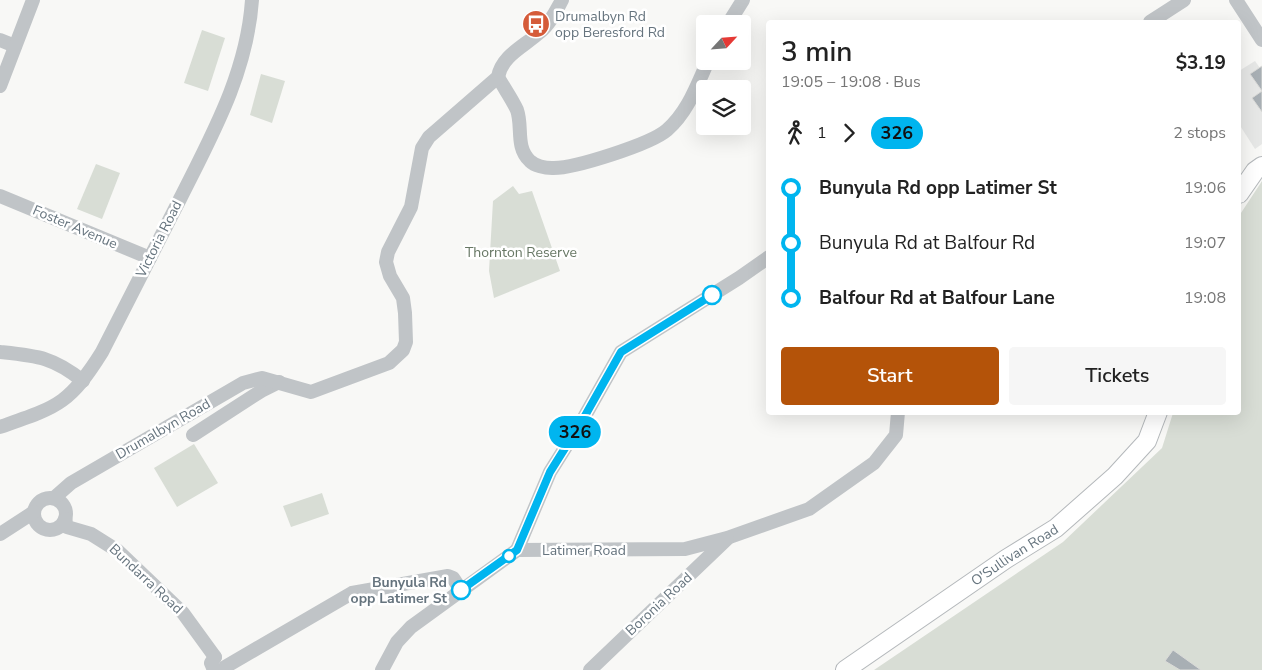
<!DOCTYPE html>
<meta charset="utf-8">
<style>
:root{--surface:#fff;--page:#f6f6f6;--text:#222;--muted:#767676;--accent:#b45309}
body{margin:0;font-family:"Nunito Sans",sans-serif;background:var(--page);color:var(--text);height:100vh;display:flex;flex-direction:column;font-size:19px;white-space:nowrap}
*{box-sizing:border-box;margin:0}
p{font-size:16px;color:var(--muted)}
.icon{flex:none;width:28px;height:28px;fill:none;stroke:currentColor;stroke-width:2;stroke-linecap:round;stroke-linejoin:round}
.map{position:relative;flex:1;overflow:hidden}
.sheet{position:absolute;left:766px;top:20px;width:475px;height:395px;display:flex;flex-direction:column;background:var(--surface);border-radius:5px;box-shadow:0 5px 20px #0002}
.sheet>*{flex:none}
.badge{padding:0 10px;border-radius:16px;font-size:18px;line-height:32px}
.needle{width:32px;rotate:64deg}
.tools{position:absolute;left:696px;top:15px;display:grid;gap:10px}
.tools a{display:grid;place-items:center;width:55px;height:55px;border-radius:5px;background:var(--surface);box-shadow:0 5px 20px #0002;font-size:25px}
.map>.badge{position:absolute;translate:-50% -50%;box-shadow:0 0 0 2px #fff}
.legs{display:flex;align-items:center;gap:8px;height:55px;padding:0 15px;font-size:16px}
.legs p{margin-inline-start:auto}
.overview{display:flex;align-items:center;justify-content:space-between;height:85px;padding:0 15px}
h1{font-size:28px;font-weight:600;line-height:38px}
.action{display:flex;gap:10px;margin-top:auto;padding:10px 15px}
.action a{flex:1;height:58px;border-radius:5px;background:var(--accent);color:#fff;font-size:20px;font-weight:600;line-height:58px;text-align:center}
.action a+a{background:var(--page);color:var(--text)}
ul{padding:0 15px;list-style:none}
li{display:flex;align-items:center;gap:18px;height:55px;font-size:19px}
li i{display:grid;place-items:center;width:8px;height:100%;margin:0 6px;background:currentColor}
li i::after{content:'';width:12px;height:12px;margin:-6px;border:4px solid;border-radius:50%;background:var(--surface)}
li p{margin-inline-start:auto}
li:first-child i{background:linear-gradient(#0000 50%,currentColor 0)}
li:last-child i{background:linear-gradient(currentColor 50%,#0000 0)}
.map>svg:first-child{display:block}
.built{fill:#e6e7e6}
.green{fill:#d8ddd5}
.building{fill:#a8afb4;stroke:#dadad8}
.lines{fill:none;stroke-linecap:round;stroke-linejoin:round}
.major-casing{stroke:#b4b8bb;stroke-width:20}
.minor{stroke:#c0c4c7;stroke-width:14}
.major{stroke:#fff;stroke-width:18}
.line-1-casing{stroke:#fff;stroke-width:11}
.line-1{stroke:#00b5ef;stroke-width:8}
.stop-1-dot{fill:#fff;stroke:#00b5ef;stroke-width:2.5}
.labels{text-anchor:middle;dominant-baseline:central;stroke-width:5;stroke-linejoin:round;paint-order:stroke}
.poi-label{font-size:14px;fill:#66747e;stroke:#fff;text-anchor:start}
.street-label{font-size:14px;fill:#66747e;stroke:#fff}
.park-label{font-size:14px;fill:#677764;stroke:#fff}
.stop-label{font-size:14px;font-weight:bold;fill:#66747e;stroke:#fff;text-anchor:end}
</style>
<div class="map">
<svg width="1262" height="670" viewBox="0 0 1262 670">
<rect width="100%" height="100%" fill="#f8f8f6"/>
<!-- built -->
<path class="built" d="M1255,61L1262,71V144L1255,149L1239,124V71Z"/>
<!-- green -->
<g class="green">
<path d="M202,30L225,38L208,91L184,83Z"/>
<path d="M261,74L285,81L272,123L250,115Z"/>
<path d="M96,164L120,173L102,219L77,209Z"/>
<path d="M1262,181V670H874L1063,542L1162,448L1173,413L1239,412V216Z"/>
<path d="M513,186L519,194L532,191L560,271L494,298L489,271L493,201Z"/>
<path d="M194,444L218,483L177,507L154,468Z"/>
<path d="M322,493L329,514L291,527L283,506Z"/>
</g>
<!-- building -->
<g class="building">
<path d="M1262,66V91L1250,74Z"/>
<path d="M1262,91V112L1252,98Z"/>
<path d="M1173,650L1201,670H1180L1165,661Z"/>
</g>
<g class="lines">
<!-- major casing -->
<g class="major-casing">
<g id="major">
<path d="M1239,194L1255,171L1262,166"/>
<path id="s1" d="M845,670L1006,559L1056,528L1115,476L1147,441L1158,412"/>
</g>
</g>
<!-- minor -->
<g class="minor">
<path d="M1236,0L1262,40"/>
<path d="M1150,22L1184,0"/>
<path d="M728,24L743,0"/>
<path d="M0,40L15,46"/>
<path d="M498,77C504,88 512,99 517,110C523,127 515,147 530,161C535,166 545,168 552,168C573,169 651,144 667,130C688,112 697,85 708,61"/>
<path d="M0,86L33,0"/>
<path d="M0,196L150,258"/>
<path d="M0,352C38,356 53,357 83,381"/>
<path d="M0,427C57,407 69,405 102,352C128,301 154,250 180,199C212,135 247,73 252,0"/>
<path d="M193,435L261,391L279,382"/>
<circle cx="50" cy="514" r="16"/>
<path d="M54,498L71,483L243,383L262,378L311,392L389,363L403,350L406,342L405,313L403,298L390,276L386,262L388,252L411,207L422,148L429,137L498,77C502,55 525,46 540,32C550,24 556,11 562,0"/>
<path d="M65,519L67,527L91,534L118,551L183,613L215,657"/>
<path d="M0,534L34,512"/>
<path d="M517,550L550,472L582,421L621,352L739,278L769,257"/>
<path d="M225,667L352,593L448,576L453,578L461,590"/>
<path d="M214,670L211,663L215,657"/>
<path d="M382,670L397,642L411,627L517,550L685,549L727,538L809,509L874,463L896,435L898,412"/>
<path d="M590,670L727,539"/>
</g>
<!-- major -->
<use href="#major" class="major"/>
</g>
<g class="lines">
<!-- line-1 casing -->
<g class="line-1-casing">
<path id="line-1" d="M461,590L517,550L550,472L582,421L621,352L712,295"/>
</g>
<!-- line-1 -->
<use href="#line-1" class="line-1"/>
</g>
<!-- icons -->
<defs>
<g id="bus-disc" transform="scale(1.4375)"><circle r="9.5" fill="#d55b39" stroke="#fff"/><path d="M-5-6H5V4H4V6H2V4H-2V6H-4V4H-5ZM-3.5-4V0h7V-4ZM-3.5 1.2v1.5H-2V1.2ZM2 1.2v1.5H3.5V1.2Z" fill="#fff"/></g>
</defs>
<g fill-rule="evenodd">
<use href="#bus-disc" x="536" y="24"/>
</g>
<!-- markers -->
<g class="stop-1-dot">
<circle cx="712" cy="295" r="9"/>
<circle cx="509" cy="556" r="6"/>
<circle cx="461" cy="590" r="9"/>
</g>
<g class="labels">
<!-- poi labels -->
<g class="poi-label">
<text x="555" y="16">Drumalbyn Rd<tspan x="555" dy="16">opp Beresford Rd</tspan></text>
</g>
<!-- street labels -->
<g class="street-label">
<text transform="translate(75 227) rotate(23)">Foster Avenue</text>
<text transform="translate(159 239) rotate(-63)">Victoria Road</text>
<text transform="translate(163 429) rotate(-30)">Drumalbyn Road</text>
<text x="584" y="550">Latimer Road</text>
<text stroke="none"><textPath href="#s1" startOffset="205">O'Sullivan Road</textPath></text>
<text transform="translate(146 579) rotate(43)">Bundarra Road</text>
<text transform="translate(659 604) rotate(-43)">Boronia Road</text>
</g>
<!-- park labels -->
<g class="park-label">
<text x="521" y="252">Thornton Reserve</text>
</g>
<!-- stop labels -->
<g class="stop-label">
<text x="447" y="582">Bunyula Rd<tspan x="447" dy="16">opp Latimer St</tspan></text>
</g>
</g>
</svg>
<div class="tools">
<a><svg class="needle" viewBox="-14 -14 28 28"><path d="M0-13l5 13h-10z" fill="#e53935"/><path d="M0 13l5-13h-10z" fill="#767676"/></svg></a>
<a><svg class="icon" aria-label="layers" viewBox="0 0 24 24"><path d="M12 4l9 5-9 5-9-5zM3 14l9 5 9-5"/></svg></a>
</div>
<b class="badge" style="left:575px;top:432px;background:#00b5ef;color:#111">326</b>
<section class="sheet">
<div class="overview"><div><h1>3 min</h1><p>19:05 – 19:08 · Bus</p></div><b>$3.19</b></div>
<div class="legs"><svg class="icon" aria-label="walk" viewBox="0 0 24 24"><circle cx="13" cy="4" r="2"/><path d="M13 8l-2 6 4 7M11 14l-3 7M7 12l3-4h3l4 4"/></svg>1<svg class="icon" aria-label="forward" viewBox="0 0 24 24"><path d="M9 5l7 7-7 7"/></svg><b class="badge" style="background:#00b5ef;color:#111">326</b><p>2 stops</p></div>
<ul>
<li><i style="color:#00b5ef"></i><b>Bunyula Rd opp Latimer St</b><p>19:06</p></li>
<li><i style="color:#00b5ef"></i><span>Bunyula Rd at Balfour Rd</span><p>19:07</p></li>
<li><i style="color:#00b5ef"></i><b>Balfour Rd at Balfour Lane</b><p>19:08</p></li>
</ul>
<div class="action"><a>Start</a><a>Tickets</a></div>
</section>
</div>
